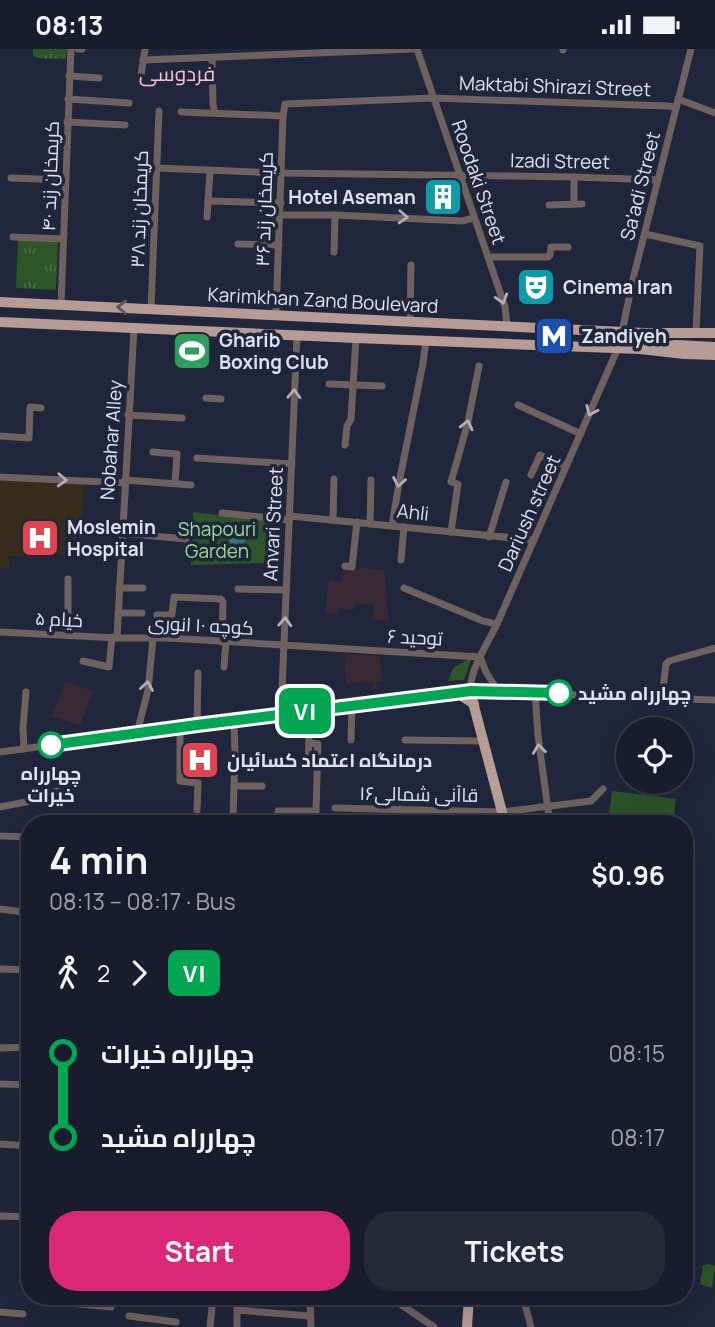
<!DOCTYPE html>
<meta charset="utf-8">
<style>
:root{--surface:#181c2c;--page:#252938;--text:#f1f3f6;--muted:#9fa1a9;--line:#363a48;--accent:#db2777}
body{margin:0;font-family:Manrope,Cairo,sans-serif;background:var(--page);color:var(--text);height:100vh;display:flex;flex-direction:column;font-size:26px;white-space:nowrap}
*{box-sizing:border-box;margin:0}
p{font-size:23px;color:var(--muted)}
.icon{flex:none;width:38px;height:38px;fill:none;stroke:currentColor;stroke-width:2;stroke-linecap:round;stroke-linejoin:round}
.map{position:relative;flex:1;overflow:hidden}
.drawer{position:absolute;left:21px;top:766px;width:672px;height:490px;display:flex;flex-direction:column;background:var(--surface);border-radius:28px;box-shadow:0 7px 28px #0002,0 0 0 2px var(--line)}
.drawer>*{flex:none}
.badge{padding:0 14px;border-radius:10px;font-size:24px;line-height:46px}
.fabs{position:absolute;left:616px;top:668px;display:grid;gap:14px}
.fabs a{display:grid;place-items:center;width:77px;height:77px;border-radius:50%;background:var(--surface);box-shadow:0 7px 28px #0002,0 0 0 2px var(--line);font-size:35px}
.map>.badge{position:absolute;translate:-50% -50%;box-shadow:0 0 0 4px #fff}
.legs{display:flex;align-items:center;gap:10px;height:77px;padding:0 28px;font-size:23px}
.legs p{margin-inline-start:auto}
.head{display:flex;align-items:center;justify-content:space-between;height:119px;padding:0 28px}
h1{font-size:38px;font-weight:700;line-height:52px}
.primary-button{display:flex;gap:14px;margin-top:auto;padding:14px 28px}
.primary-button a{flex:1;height:80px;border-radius:28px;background:var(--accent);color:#fff;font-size:28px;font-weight:700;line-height:80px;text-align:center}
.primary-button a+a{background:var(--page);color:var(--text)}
ul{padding:0 28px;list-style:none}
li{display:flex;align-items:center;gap:24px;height:84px;font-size:26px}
li i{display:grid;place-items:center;width:10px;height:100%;margin:0 9px;background:currentColor}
li i::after{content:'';width:18px;height:18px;margin:-9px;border:5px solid;border-radius:50%;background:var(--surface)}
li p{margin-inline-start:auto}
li:first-child i{background:linear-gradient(#0000 50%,currentColor 0)}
li:last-child i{background:linear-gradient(currentColor 50%,#0000 0)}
.status{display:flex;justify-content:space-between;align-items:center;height:49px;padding:0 35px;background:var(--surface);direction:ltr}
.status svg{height:19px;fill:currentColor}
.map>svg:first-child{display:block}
.education{fill:#392934}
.medical{fill:#362d1d}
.grass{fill:url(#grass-tufts)}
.green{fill:#2d5528}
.water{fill:url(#water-rules)}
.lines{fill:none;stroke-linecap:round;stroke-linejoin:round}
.minor{stroke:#6f615e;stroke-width:7}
.major{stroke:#b79b95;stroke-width:10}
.oneway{stroke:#b2afb7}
.oneway2{stroke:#5c555f}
.line-1-casing{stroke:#fff;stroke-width:16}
.line-1{stroke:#00a651;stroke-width:10}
.stop-1-dot{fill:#fff;stroke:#00a651;stroke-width:3.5}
.labels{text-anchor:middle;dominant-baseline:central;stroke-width:7;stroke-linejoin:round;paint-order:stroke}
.street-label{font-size:19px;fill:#dfe3f2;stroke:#20263b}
.poi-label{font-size:19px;font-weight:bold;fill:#dfe3f2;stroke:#20263b;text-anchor:start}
.park-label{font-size:19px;fill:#98dc8f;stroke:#20263b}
.stop-label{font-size:19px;font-weight:bold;fill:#dfe3f2;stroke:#20263b;text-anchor:start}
.neighbourhood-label{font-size:21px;fill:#fdbcd2;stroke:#20263b}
</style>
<div class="status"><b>08:13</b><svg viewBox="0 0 49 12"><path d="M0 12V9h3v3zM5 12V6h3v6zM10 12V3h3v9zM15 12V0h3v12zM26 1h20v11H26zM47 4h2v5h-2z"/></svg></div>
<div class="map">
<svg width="715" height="1278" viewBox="0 0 715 1278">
<defs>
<pattern id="grass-tufts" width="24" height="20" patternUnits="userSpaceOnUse" patternTransform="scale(1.75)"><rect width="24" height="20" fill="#2d5528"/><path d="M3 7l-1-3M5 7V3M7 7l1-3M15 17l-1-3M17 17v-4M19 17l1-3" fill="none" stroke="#4b6d48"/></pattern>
<pattern id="water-rules" width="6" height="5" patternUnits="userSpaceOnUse" patternTransform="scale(1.75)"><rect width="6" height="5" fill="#2d7989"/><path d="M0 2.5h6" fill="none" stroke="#37616c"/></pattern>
</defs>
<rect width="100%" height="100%" fill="#20263b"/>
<!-- education -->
<g class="education">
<path d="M359,518L384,521L389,572L372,570L374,556L356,554L354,561L339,559L338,566L325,564L329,531L341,533L343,519L358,521Z"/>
<path d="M344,605L380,607L382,632L376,633L377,640H373L372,633L346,635Z"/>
<path d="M65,632L93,642L80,676L52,668Z"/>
</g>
<!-- medical -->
<path class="medical" d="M0,431L84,434L80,507L49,505L48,509L9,507V519H0Z"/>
<!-- grass -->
<g class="grass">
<path d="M33,0H67L66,10L38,9L33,7Z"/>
<path d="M18,190L58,192L56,241L16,239Z"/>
</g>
<!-- green -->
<g class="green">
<path d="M193,463L269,472L266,514L191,516Z"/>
<path d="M468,610L471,611L464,631L448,632L453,619Z"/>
<path d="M612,742L676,750L673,775H608Z"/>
<path d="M709,1215L715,1217L712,1239L700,1235L701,1232L700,1231L703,1220L702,1217Z"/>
</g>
<!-- water -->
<circle class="water" cx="237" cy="490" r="8"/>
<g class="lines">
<!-- minor -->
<g class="minor">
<path d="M78,0H82"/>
<path d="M417,0L505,258L507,277"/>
<path d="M563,1V0"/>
<path d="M212,9L213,56L215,64"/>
<path d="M143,11L414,0"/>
<path d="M141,26L145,0"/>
<path d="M69,27L99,29"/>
<path d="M68,50L129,54"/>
<path d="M678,50L715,64"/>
<path d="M181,63L283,67"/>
<path d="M67,73L125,76"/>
<path d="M156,119L282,124L574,128L658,131"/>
<path d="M574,128V155"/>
<path d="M11,129L65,131"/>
<path d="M208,152L281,154"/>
<path d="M549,156L582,155"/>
<path d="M281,166H335L462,172L474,169"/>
<path d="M207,168L210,122"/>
<path d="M645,185L700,197L696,283"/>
<path d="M13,188L63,190"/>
<path d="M238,195L279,196"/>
<path d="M334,203L335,166"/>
<path d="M489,208H548L550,206L551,198H568"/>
<path d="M61,256L71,0"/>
<path d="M151,260L159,62"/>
<path d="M276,266L283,67L285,55L433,49L667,57L676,58"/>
<path d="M410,272L411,216"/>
<path d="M622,283L633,230L691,0"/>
<path d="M223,314L234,315"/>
<path d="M329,335L382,337"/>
<path d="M206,349L221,350"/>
<path d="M518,356L581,385"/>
<path d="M128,366L182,369"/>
<path d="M0,387L29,389L30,358L41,359"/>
<path d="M345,396L347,377L351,370L356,289"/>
<path d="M153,403L177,405L175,434"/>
<path d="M197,409L292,415"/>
<path d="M531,426L540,406L566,417"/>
<path d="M0,428L125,434"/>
<path d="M125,431L191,436"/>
<path d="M222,464L289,471"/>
<path d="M290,467L534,491"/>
<path d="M333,470L334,430"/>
<path d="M370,475L371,431"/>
<path d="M392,477L399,434L423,314L426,292"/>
<path d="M451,483L458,435L451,433L468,373L479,317"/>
<path d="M121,484L186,490"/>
<path d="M489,488L506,433"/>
<path d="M401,511L404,478"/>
<path d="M345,517L352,518L357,473"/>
<path d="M119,539H143"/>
<path d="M404,539L483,572L497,575"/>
<path d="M238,540L286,541"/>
<path d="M118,564H142"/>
<path d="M157,566H171"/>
<path d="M0,583L117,589H169L480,608L486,623L498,642"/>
<path d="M68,586V530"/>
<path d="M117,589L134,279"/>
<path d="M169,589L174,548L221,550L223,553L222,593"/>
<path d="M83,612L109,618L112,588"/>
<path d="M224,618L226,593"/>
<path d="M470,642C471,618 487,596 497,575L618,299"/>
<path d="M535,643L538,687L550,775"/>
<path d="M662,648L666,615L669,612L715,599"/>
<path d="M281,665L297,286"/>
<path d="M234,672L235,705L233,768L236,771V775"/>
<path d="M197,676L198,624"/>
<path d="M180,678V732L198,734L197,761"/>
<path d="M137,684L148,641L153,590"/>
<path d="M351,691L352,656"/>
<path d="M405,691L483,692"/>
<path d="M24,700L23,679L26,643"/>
<path d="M0,703L197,676L470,642L715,651"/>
<path d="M280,716H308L310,662"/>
<path d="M234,737H262"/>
<path d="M0,758L36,751V748L58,742"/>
<path d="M335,759L502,763L591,752L603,740"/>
<path d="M278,762H316L318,695L309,694"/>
<path d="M217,768H233"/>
<path d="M0,787L30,788"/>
<path d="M0,860L30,864"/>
<path d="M0,920L30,921"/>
<path d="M0,999L30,998"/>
<path d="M0,1035L30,1036"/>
<path d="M0,1095L30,1097"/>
<path d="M0,1167L30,1168"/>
<path d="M59,1248V1253L111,1258"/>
<path d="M155,1248L184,1252V1248"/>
<path d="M237,1248V1278"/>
<path d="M310,1248L311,1278"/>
<path d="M390,1248L434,1278"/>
<path d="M523,1248L531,1278"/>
<path d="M237,1261L310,1267"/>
<path d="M0,1263L23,1265"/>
<path d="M129,1267L176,1273"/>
<path d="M210,1278L213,1248"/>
</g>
<!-- major -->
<g class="major">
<path d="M0,253L645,284H715"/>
<path d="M0,273L356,289L640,300L684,305L715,306"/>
<path d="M661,298L676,296L715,298"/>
<path d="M470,642L502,763V775"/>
<path d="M456,643L474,655"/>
<path d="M467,1278L469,1248"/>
</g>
</g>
<!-- one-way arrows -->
<defs><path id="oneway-chevron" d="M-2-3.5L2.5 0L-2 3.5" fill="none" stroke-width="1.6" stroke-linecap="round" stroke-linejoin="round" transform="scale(1.75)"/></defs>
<g class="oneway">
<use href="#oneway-chevron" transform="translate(403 168) rotate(3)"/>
<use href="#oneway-chevron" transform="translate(502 250) rotate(73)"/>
<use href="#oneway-chevron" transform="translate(294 345) rotate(-88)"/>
<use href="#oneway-chevron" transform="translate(591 362) rotate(114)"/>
<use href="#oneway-chevron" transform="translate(467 376) rotate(-76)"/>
<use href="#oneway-chevron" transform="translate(62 431) rotate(3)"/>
<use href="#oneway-chevron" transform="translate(399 433) rotate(100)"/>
<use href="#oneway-chevron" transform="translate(285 573) rotate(-87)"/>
<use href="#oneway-chevron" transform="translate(147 637) rotate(-81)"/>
<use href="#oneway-chevron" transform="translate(539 700) rotate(-97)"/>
</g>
<use class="oneway2" href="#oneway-chevron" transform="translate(122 258) rotate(-178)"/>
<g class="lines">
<!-- line-1 casing -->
<g class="line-1-casing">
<path id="line-1" d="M51,696L197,676L471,642L559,644"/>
</g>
<!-- line-1 -->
<use href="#line-1" class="line-1"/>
</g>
<!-- icons -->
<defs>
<g id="building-square" transform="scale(2.0125)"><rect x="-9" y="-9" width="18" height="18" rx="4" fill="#0f9aa8" stroke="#20263b"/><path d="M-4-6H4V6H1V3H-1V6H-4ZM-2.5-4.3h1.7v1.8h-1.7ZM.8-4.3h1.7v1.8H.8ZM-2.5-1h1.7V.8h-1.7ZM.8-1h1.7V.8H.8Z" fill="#fff"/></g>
<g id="theatre-square" transform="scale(2.0125)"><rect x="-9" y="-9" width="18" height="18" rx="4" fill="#0f9aa8" stroke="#20263b"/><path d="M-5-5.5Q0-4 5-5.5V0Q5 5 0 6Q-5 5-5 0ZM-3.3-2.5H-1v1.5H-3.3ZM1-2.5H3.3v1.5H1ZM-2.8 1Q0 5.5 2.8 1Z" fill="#fff"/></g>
<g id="metro-square" transform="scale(2.0125)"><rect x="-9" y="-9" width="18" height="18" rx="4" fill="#1a4fb4" stroke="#20263b"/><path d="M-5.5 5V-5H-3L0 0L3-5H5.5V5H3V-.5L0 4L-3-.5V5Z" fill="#fff"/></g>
<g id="stadium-square" transform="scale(2.0125)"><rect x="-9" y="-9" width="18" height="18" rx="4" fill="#2e9e5b" stroke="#20263b"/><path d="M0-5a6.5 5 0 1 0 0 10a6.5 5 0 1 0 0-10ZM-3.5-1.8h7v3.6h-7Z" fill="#fff"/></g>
<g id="hospital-square" transform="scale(2.0125)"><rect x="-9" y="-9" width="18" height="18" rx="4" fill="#e0444e" stroke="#20263b"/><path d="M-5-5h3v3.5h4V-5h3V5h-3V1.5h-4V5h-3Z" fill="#fff"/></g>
</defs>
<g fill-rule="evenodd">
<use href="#building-square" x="443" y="148"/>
<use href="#theatre-square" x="536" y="238"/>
<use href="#metro-square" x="554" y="287"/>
<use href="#stadium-square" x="192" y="302"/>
<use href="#hospital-square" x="40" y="489"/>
<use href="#hospital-square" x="200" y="711"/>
</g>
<!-- markers -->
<g class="stop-1-dot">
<circle cx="559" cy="644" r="12"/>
<circle cx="51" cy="696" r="12"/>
</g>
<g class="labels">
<!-- street labels -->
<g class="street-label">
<text transform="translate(555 37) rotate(2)">Maktabi Shirazi Street</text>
<text transform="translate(560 112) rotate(1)">Izadi Street</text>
<text transform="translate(50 127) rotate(-88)">کریمخان زند ۴۰</text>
<text transform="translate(479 133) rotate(71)">Roodaki Street</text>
<text transform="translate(640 137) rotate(-76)">Sa'adi Street</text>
<text transform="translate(139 160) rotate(-88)">کریمخان زند ۳۸</text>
<text transform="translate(264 160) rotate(-88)">کریمخان زند ۳۶</text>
<text transform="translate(323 251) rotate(3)">Karimkhan Zand Boulevard</text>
<text transform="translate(111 391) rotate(-86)">Nobahar Alley</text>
<text transform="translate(413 463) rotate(6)">Ahli</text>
<text transform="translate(529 464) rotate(-66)">Dariush street</text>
<text transform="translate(273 475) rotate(-87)">Anvari Street</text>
<text transform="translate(59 570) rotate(3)">۵ خیام</text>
<text transform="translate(201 576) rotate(3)">کوچه ۱۰ انوری</text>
<text transform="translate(415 588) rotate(3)">۶ توحید</text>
<text transform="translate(419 745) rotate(1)">قاآنی شمالی۱۶</text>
</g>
<!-- poi labels -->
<g class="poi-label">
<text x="416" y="148" text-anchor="end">Hotel Aseman</text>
<text x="563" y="238">Cinema Iran</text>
<text x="581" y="287">Zandiyeh</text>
<text x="219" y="291">Gharib<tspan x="219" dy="22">Boxing Club</tspan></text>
<text x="67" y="478">Moslemin<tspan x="67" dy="22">Hospital</tspan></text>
<text x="227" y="711">درمانگاه اعتماد کسائیان</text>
</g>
<!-- park labels -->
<g class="park-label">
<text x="217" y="480">Shapouri<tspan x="217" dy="22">Garden</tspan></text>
</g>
<!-- stop labels -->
<g class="stop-label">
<text x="578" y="644">چهارراه مشید</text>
<text x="51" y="724" text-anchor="middle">چهارراه<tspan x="51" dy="22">خیرات</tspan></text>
</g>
<!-- neighbourhood labels -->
<g class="neighbourhood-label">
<text x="177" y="24">فردوسی</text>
</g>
</g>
</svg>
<div class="fabs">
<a><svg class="icon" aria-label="locate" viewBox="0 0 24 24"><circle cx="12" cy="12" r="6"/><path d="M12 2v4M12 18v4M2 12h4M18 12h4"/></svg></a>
</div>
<b class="badge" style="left:305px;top:662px;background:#00a651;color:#fff">۷۱</b>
<section class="drawer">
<div class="head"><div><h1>4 min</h1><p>08:13 – 08:17 · Bus</p></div><b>$0.96</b></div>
<div class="legs"><svg class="icon" aria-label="walk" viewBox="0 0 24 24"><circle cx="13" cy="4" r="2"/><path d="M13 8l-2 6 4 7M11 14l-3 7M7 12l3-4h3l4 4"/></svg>2<svg class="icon" aria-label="forward" viewBox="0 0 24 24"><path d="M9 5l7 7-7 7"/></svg><b class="badge" style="background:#00a651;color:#fff">۷۱</b></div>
<ul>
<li><i style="color:#00a651"></i><b>چهارراه خیرات</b><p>08:15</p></li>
<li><i style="color:#00a651"></i><b>چهارراه مشید</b><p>08:17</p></li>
</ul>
<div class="primary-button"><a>Start</a><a>Tickets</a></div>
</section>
</div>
